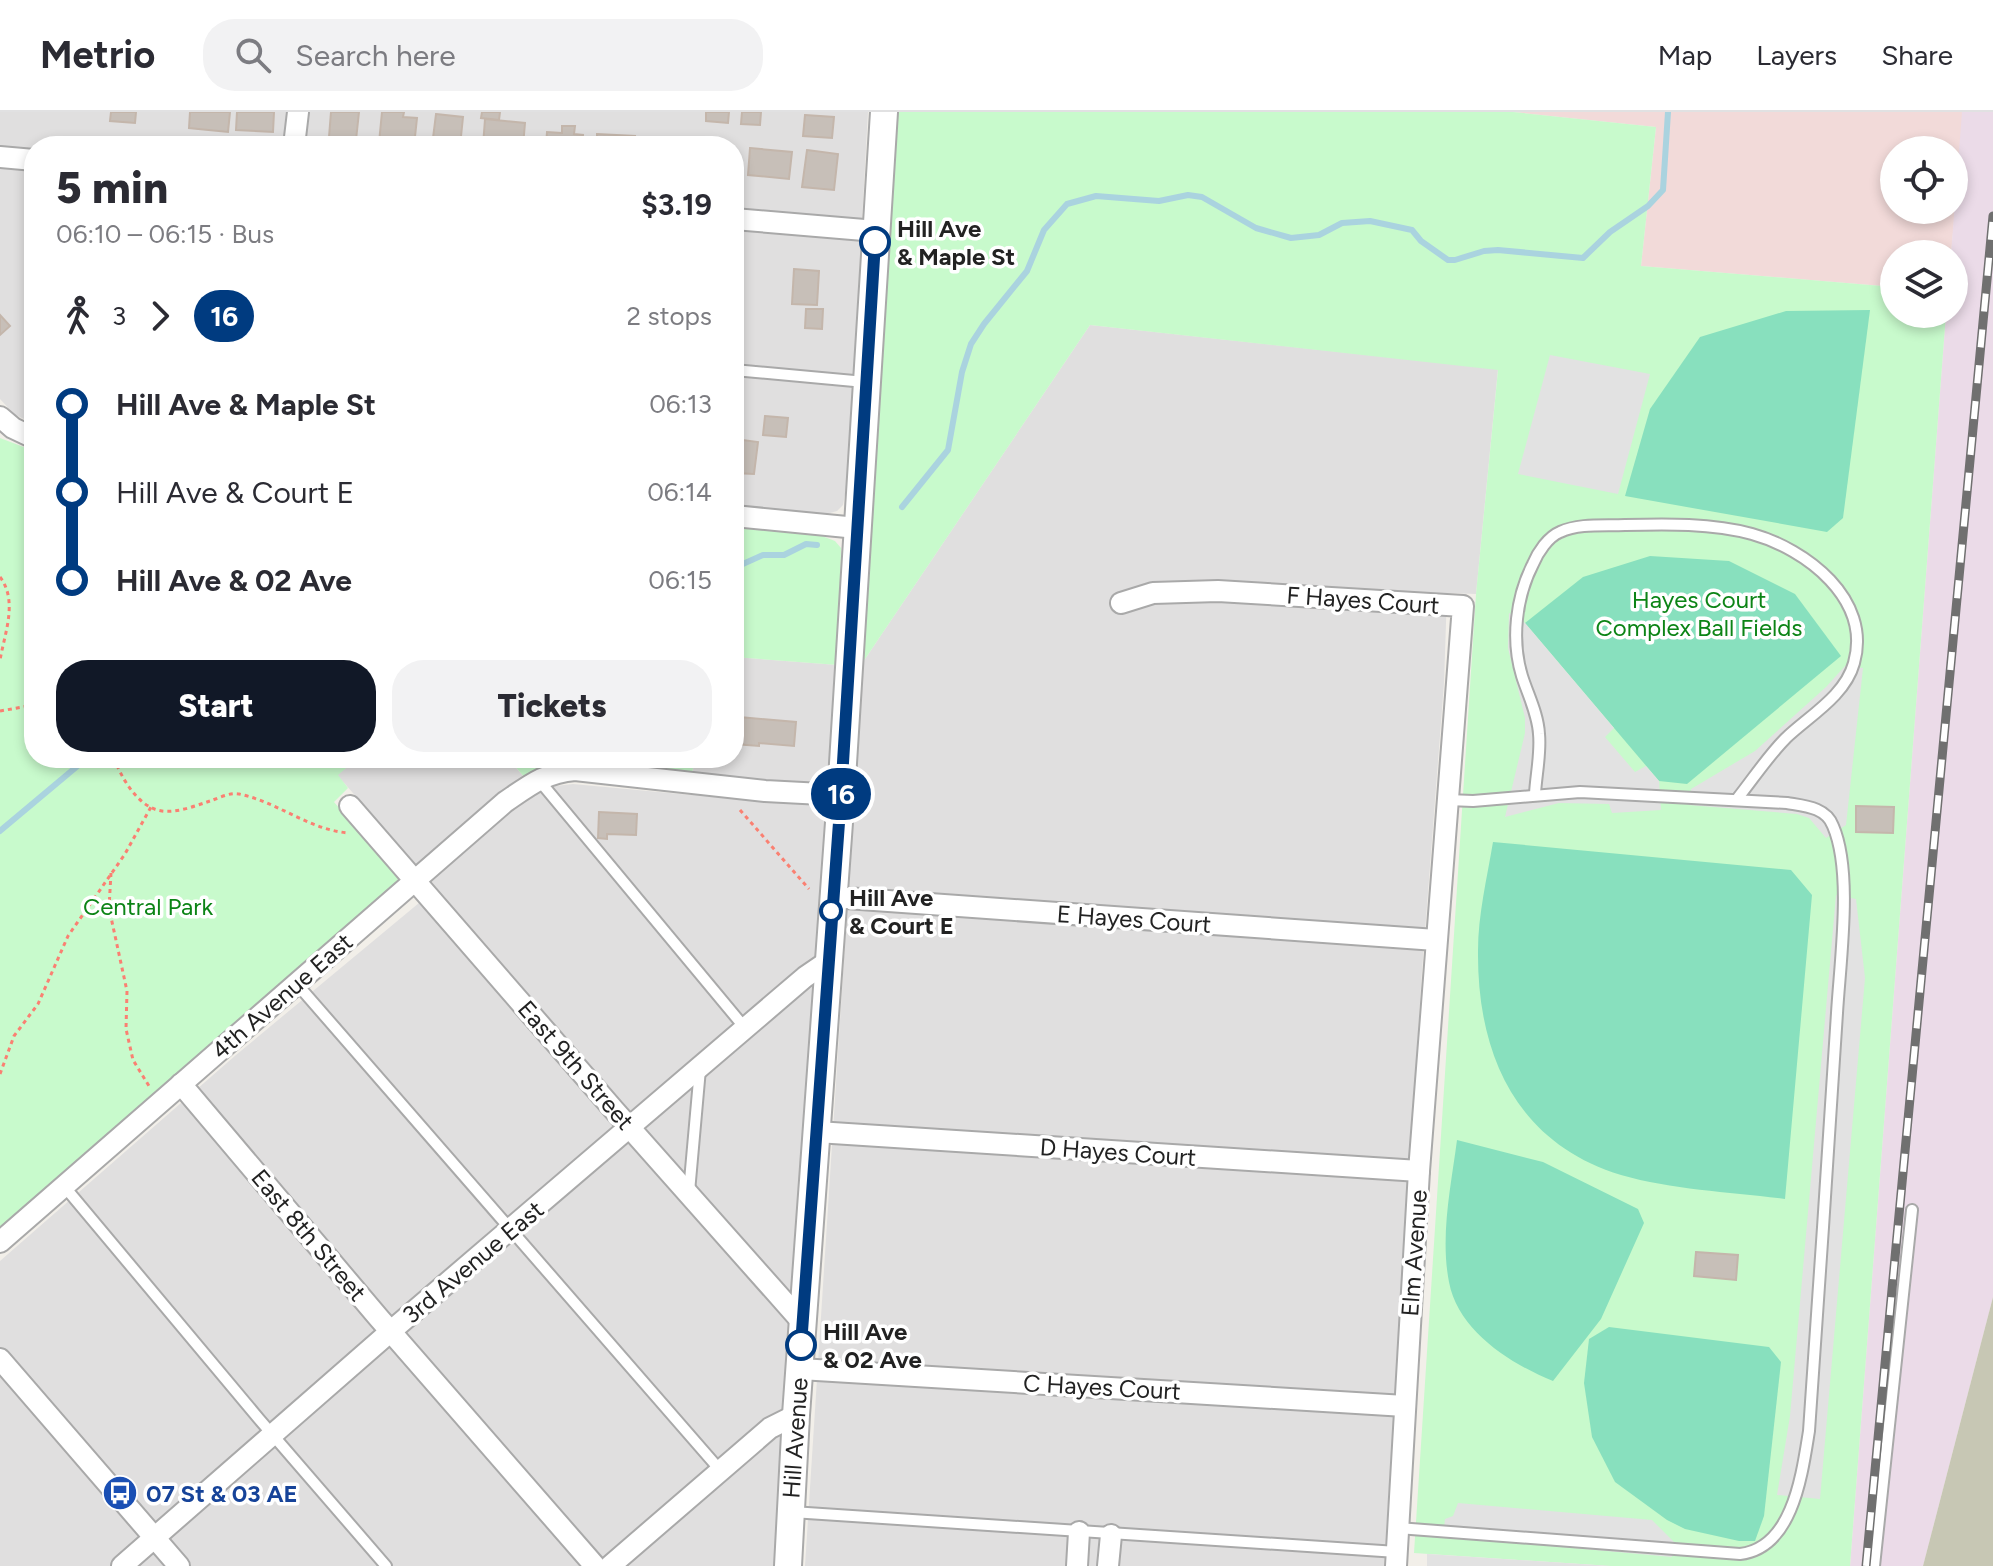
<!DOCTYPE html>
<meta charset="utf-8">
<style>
:root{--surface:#fff;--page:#f2f2f3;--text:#2b2b33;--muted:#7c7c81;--line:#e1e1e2;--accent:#111827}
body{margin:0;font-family:Figtree,sans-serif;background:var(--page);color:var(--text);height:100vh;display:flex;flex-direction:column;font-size:30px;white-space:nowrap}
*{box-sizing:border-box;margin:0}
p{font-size:26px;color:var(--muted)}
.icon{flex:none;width:44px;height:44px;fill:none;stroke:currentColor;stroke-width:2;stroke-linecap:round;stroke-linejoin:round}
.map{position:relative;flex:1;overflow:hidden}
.panel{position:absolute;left:24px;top:24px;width:720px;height:632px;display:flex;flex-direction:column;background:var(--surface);border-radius:32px;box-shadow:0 4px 12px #0003}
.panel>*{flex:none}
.badge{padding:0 16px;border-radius:26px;font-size:28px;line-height:52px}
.fabs{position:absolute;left:1880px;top:24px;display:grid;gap:16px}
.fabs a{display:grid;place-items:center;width:88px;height:88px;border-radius:50%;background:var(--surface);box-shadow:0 4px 12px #0003;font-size:40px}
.map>.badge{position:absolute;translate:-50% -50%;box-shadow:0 0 0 4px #fff}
.legs{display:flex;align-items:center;gap:12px;height:88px;padding:0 32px;font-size:26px}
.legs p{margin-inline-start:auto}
.overview{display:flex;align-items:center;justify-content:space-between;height:136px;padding:0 32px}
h1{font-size:44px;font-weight:800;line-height:60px}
.primary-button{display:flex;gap:16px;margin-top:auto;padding:16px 32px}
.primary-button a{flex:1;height:92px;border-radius:32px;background:var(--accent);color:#fff;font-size:32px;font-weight:800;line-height:92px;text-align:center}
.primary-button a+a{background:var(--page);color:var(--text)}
ul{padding:0 32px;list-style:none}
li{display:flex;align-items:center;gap:28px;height:88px;font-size:30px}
li i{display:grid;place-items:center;width:12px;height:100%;margin:0 10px;background:currentColor}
li i::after{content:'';width:20px;height:20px;margin:-10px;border:6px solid;border-radius:50%;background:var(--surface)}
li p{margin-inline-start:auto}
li:first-child i{background:linear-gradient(#0000 50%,currentColor 0)}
li:last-child i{background:linear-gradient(currentColor 50%,#0000 0)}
header{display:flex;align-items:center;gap:48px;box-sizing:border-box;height:112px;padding:0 40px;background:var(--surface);border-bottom:2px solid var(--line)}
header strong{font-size:38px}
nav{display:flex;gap:44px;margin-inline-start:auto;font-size:28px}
.search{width:560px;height:72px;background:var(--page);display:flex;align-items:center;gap:20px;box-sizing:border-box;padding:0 28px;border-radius:32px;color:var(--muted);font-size:30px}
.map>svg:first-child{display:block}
.residential{fill:#e0dfdf}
.commercial{fill:#f2dad9;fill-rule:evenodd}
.industrial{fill:#ebdbe8}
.construction{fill:#c7c7b4}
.park{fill:#c8facc}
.pitch{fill:#88e0be}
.parking{fill:#e2e2e2}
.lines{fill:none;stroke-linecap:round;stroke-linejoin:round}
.stream{stroke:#aad3df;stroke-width:6}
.building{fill:#c7bfb8;stroke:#c4b6ab;stroke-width:2}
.service-casing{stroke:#a9a9a9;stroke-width:14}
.minor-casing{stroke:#a9a9a9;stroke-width:24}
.tertiary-casing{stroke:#a9a9a9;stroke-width:30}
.path{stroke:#fa8072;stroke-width:3;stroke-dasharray:4 4;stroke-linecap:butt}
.service{stroke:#fff;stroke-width:10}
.minor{stroke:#fff;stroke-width:20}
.tertiary{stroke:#fff;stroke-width:26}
.rail-casing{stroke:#707070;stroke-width:9}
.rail{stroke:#fff;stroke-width:6;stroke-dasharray:18;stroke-linecap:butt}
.line-1-casing{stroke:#fff;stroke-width:18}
.line-1{stroke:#003b80;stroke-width:12}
.stop-1-dot{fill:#fff;stroke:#003b80;stroke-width:4}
.labels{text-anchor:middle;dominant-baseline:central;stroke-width:7;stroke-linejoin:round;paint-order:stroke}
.stop-label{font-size:24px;font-weight:bold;fill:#222;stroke:#fff;text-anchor:start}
.park-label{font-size:24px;fill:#0c8416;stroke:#fff}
.street-label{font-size:24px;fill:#222;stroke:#fff}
.transit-label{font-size:24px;font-weight:bold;fill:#164399;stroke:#fff;text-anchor:start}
</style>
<header>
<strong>Metrio</strong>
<div class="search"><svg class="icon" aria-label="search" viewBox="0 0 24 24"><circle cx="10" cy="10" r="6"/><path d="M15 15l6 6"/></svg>Search here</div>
<nav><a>Map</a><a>Layers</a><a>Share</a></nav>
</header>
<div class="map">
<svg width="1993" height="1454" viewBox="0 0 1993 1454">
<rect width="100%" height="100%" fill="#f2efe9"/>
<!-- residential -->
<g class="residential">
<path d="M0,0H868L848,366L843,393L837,399L823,403L734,395V34H34V312L14,302L0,287Z"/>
<path d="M1090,213L1498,257L1476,482L1447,481L1444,571L1422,859L1384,1454H805L863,550Z"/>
<path d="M734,545L838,553L823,739L777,1454H0V1149L236,943L437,776L337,663L358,646H508L538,682L555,674L573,672L691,683L694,646H734Z"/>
</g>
<!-- commercial -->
<path class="commercial" d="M1513,0H1964L1951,142H1894V175L1641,154L1656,15ZM1894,38H1954V98H1894Z"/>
<!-- industrial -->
<path class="industrial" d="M1962,0H1993V1185L1923,1454H1850L1946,202H1954V142H1951Z"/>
<!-- construction -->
<path class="construction" d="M1993,1185V1454H1923Z"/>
<!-- park -->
<g class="park">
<path d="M895,0H1513L1656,15L1641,154L1894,175V202H1946L1850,1454H1611L1414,1441L1476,482L1498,258L1090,213L863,550Z"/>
<path d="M0,326L34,339V646H358L338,663L348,676L334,690L390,755L397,765L399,772L0,1117Z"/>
<path d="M734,414L822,424L835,429L841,436L838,553L734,545Z"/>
<path d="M508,646H694L692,665L551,652L525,666Z"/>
</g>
<!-- pitch -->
<g class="pitch">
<path d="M1870,198L1843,406L1827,420L1625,384L1650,297L1700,225L1786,199Z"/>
<path d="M1650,444L1729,449L1795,482L1841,544L1687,672L1659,669L1525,511L1583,465Z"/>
<path d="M1493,730L1791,758L1812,783L1785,1087C1731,1080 1673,1078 1621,1063C1516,1031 1477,942 1478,839C1478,803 1487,766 1493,730Z"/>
<path d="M1457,1028L1543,1050L1638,1097L1644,1111L1601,1207L1553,1269C1511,1252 1458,1219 1449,1170C1440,1124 1451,1074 1457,1028Z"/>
<path d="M1609,1215L1769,1235L1781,1250L1764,1404L1755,1429H1739L1685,1417L1667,1408L1615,1370L1592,1325L1584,1271L1589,1227Z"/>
</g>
<!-- parking -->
<g class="parking">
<path d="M1550,243L1650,262L1618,382L1518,362Z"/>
<path d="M1509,501L1525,511L1614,616L1605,625L1635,660L1646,654L1659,669L1661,698L1612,701L1609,692L1559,691L1505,705L1525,621V606L1508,536Z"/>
<path d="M1845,554L1863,556L1846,713L1826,726L1809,706L1797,702L1689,693L1691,677L1755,639L1826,575Z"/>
<path d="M1836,783L1856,787L1865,866L1820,1387L1777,1383L1790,1304Z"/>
<path d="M1458,1391L1652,1408L1674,1430L1672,1445L1443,1424L1445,1407L1453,1404Z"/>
<path d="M1427,1442L1611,1454H1427Z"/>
</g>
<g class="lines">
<!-- stream -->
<g class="stream">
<path d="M902,395L948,338L962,260L971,232L984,212L1027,159L1044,118L1067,92L1096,84L1159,89L1188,83L1202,85L1256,116L1291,126L1319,123L1342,111L1370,109L1412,118L1421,129L1448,148H1455L1484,139L1498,138L1583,146L1610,120L1648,94L1663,78L1668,0"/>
<path d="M734,456L763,443H784L806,432L817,433"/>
<path d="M0,719L87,646"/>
</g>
</g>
<!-- building -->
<g class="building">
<path d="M111,0H136L135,11L110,9Z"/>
<path d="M190,0H230L228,20L189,16Z"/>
<path d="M237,0H274L273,20L236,18Z"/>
<path d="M331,0H359L356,28L329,25Z"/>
<path d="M382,0H404L403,5L417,6L414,34L379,31Z"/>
<path d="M482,0H500L499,8L481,6Z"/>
<path d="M706,0H729L728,11L706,9Z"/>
<path d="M742,0H761L760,13L741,12Z"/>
<path d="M436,2L463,5L460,34H432Z"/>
<path d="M805,3L834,5L832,26L803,24Z"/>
<path d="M485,7L525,11L523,34H483Z"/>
<path d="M562,14H575L574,22L583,23L582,34H546L547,20L562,21Z"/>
<path d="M597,22L635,24L634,34H597Z"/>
<path d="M646,26L692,31V34H646Z"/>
<path d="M750,36L792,40L789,67L748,63Z"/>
<path d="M807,38L838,42L834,78L802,75Z"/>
<path d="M794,157L819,159L817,193L792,192Z"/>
<path d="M806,197H823L822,217L805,216Z"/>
<path d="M0,203L10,214L0,223Z"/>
<path d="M34,257V279L28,273L30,260Z"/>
<path d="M765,304L788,306L786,325L763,323Z"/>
<path d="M735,327L758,330L754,362L734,361Z"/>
<path d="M734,591L740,592L739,605L796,610L794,634L759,631V634L734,632Z"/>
<path d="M1856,694L1894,695L1893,721L1856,720Z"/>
<path d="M599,700L637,702L636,723L607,722V727L598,726Z"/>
<path d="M1696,1140L1738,1143L1736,1168L1694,1164Z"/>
</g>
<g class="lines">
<!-- service casing -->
<g class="service-casing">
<g id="service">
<path d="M734,258L865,270"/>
<path d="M538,667L745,916"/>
<path d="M1535,682C1536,663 1541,641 1539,622C1538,602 1528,583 1522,564C1511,528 1516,485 1533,452C1538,440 1548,425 1560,420C1580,411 1604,414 1625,413C1666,412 1712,411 1752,422C1806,437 1872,487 1854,551C1845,584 1809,604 1786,626C1768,644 1753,667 1737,687"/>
<path d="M297,872L720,1358"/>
<path d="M64,1074L259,1307L386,1454"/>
<path d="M689,1080L700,957"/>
<path d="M792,1400L1397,1440"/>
<path d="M1398,1416L1740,1442C1793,1436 1802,1362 1809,1319C1818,1180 1829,1040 1837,901C1840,849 1853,760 1833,714C1826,695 1804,694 1787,691L1580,680L1473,689L1448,688"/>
<path d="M1874,1454L1912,1098"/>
</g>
</g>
<!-- minor casing -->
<g class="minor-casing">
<g id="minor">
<path d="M294,34L298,0"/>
<path d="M0,45L34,48"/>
<path d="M734,107L876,119"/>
<path d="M0,305L13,316L34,326"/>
<path d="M734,404L857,416"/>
<path d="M1121,491L1153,481L1218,479L1463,494L1419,1059L1396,1454"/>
<path d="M350,694L614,998L803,1211"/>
<path d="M832,785L1436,828"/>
<path d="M181,972L378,1205L595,1454"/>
<path d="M817,1020L1419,1059"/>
<path d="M0,1130L505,690C530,673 544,661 575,658L765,679L841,683"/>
<path d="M0,1247L179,1454"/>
<path d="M800,1257L1405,1294"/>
<path d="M122,1454L391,1219L805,865L827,850"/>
<path d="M610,1454L770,1316L796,1303"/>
<path d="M1077,1454L1079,1420"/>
<path d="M1108,1454L1111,1423"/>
</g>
</g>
<!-- tertiary casing -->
<g class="tertiary-casing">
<path id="tertiary" d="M788,1454L796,1303L841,683L884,0"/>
</g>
<!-- path -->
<g class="path">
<path d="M0,465C18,489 5,520 0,548"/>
<path d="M0,599L34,593"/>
<path d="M114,646C121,665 138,696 162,699C177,701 195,694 210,689C219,686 230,680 239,682C278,690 309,718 349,721"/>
<path d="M740,698L809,777"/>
<path d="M111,761L109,796L127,879L126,917L133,948L149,974"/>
<path d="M0,962L14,924L38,892L68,824L125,742L151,695"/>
</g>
<!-- service -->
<use href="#service" class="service"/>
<!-- minor -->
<use href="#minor" class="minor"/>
<!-- tertiary -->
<use href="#tertiary" class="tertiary"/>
<!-- rail casing -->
<g class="rail-casing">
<path id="rail" d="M1866,1454L1993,104"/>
</g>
<!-- rail -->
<use href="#rail" class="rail"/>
</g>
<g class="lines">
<!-- line-1 casing -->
<g class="line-1-casing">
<path id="line-1" d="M801,1233L841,683L875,130"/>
</g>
<!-- line-1 -->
<use href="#line-1" class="line-1"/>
</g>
<!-- icons -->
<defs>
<g id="bus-disc" transform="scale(1.8)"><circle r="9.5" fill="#1a4fb4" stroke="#fff"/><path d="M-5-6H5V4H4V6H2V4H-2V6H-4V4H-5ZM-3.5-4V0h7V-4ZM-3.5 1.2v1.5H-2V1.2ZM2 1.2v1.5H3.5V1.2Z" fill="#fff"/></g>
</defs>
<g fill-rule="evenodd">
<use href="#bus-disc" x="120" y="1381"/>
</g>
<!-- markers -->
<g class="stop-1-dot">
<circle cx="875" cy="130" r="14"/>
<circle cx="831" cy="799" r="10"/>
<circle cx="801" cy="1233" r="14"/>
</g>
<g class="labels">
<!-- stop labels -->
<g class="stop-label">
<text x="897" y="116">Hill Ave<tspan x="897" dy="28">&amp; Maple St</tspan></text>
<text x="849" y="785">Hill Ave<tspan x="849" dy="28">&amp; Court E</tspan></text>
<text x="823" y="1219">Hill Ave<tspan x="823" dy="28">&amp; 02 Ave</tspan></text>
</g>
<!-- park labels -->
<g class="park-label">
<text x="1699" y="487">Hayes Court<tspan x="1699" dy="28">Complex Ball Fields</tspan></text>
<text x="148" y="794">Central Park</text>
</g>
<!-- street labels -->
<g class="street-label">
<text transform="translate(1363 488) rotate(4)">F Hayes Court</text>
<text transform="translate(1134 807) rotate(4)">E Hayes Court</text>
<text transform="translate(282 884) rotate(-41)">4th Avenue East</text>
<text transform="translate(576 953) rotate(49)">East 9th Street</text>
<text transform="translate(1118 1040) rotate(4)">D Hayes Court</text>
<text transform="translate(309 1123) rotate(50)">East 8th Street</text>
<text transform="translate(1414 1141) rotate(-86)">Elm Avenue</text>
<text transform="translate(473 1150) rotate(-40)">3rd Avenue East</text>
<text transform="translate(1102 1275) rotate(3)">C Hayes Court</text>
<text transform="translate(795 1326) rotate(-86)">Hill Avenue</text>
</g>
<!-- transit labels -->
<g class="transit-label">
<text x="146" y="1381">07 St &amp; 03 AE</text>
</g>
</g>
</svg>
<div class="fabs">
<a><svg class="icon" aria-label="locate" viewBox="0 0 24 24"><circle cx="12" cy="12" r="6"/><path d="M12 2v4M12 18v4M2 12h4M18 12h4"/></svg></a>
<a><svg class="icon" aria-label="layers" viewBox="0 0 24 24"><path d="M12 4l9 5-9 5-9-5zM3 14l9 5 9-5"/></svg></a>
</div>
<b class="badge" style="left:841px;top:682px;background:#003b80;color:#fff">16</b>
<section class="panel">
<div class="overview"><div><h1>5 min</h1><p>06:10 – 06:15 · Bus</p></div><b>$3.19</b></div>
<div class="legs"><svg class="icon" aria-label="walk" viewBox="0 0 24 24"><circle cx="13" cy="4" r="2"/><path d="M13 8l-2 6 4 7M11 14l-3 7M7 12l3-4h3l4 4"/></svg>3<svg class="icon" aria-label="forward" viewBox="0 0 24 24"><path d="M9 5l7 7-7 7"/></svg><b class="badge" style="background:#003b80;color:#fff">16</b><p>2 stops</p></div>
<ul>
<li><i style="color:#003b80"></i><b>Hill Ave &amp; Maple St</b><p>06:13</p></li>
<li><i style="color:#003b80"></i><span>Hill Ave &amp; Court E</span><p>06:14</p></li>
<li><i style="color:#003b80"></i><b>Hill Ave &amp; 02 Ave</b><p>06:15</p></li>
</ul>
<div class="primary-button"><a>Start</a><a>Tickets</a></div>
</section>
</div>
